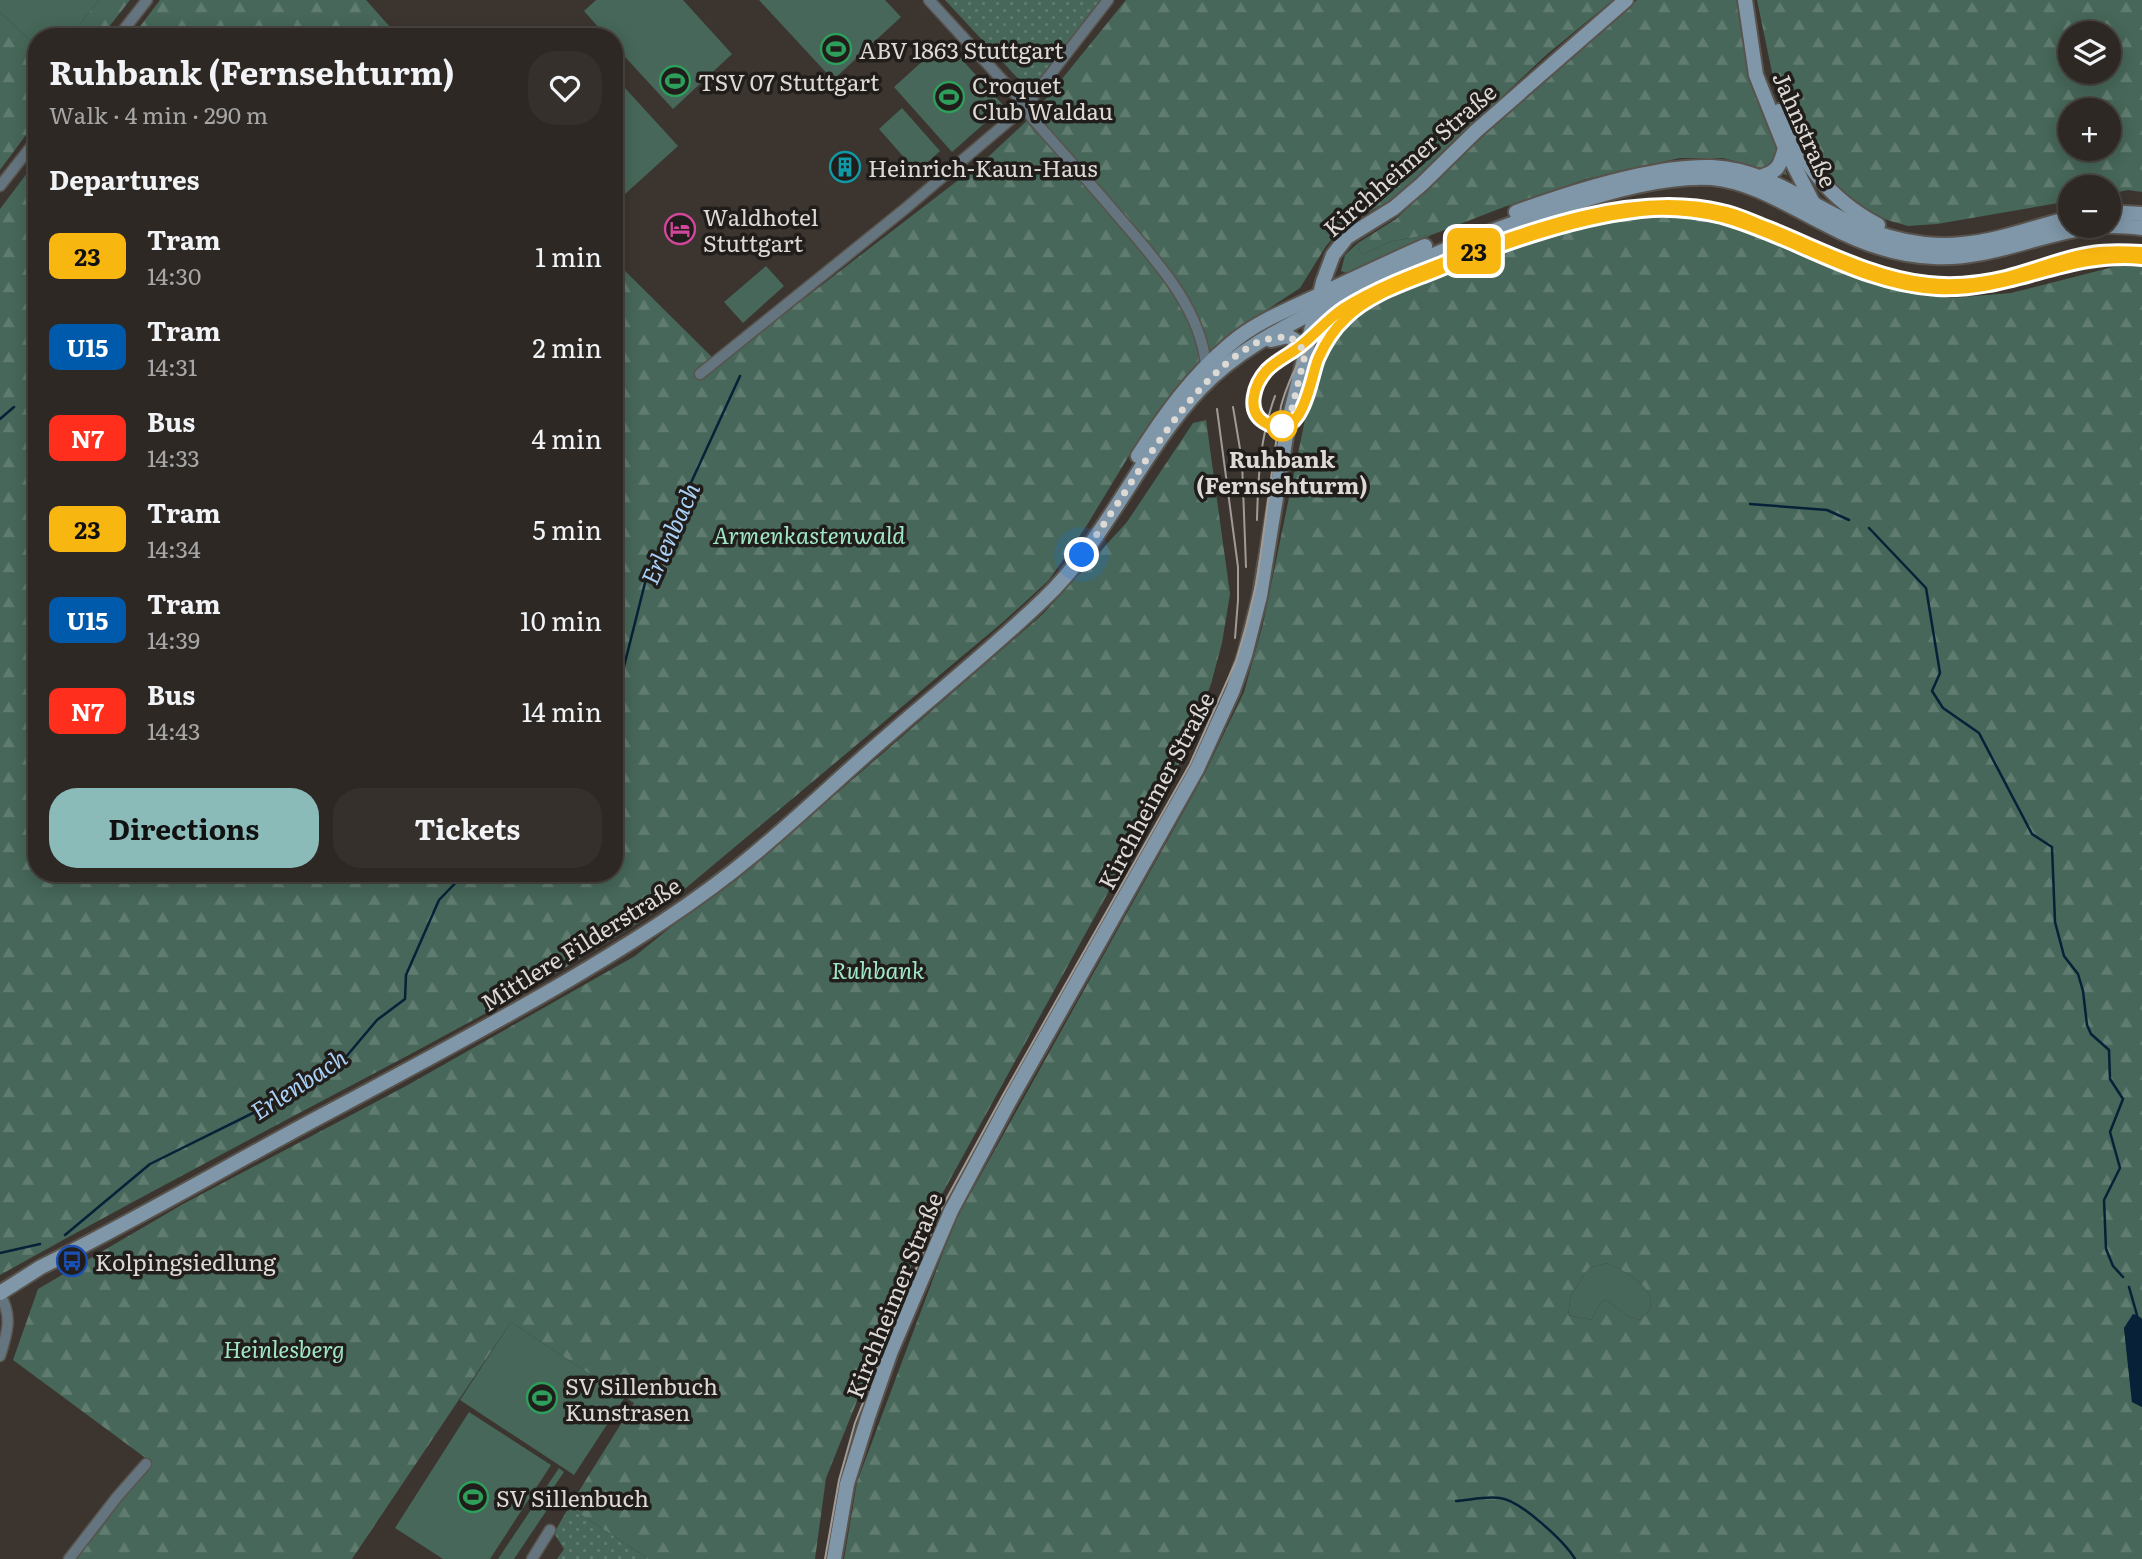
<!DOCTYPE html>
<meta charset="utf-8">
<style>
:root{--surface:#2d2823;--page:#35302b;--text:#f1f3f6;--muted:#a7a6a6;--line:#484441;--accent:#8bbbb9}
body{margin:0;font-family:Literata,serif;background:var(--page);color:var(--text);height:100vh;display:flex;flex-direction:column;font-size:26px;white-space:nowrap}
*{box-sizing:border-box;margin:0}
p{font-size:23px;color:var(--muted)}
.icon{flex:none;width:38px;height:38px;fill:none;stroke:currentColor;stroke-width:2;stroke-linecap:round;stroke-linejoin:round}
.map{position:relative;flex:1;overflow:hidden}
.drawer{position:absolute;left:28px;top:28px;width:595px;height:854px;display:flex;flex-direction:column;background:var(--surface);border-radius:28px;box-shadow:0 4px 18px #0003,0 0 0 2px var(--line)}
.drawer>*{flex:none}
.badge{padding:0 14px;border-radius:10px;font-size:24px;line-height:46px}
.fabs{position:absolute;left:2058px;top:21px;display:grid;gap:14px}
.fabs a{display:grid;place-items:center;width:63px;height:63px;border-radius:50%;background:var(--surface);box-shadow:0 4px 18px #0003,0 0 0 2px var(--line);font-size:35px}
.you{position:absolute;width:35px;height:35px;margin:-18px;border:5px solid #fff;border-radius:50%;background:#1a73e8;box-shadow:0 0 0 10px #1a73e833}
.map>.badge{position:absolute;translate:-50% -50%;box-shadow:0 0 0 4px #fff}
h2{padding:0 21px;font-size:26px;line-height:63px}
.round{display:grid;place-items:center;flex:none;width:74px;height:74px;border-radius:28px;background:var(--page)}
.summary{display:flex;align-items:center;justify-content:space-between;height:119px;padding:0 21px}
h1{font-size:33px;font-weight:700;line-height:52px}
.cta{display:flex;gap:14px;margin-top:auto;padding:14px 21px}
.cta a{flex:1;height:80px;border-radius:28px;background:var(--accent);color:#111;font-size:28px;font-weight:700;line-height:80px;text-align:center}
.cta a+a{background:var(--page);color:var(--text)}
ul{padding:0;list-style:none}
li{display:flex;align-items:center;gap:21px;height:91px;padding:0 21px}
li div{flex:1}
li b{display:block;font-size:26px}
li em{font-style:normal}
li .badge{min-width:77px;font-weight:700;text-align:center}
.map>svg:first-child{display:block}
.grass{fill:#466759}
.forest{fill:url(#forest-firs);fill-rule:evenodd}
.park{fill:url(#park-dots)}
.water{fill:#062138}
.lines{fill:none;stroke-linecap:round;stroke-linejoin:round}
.stream{stroke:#062138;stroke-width:2.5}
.street-casing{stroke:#59534d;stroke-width:13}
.secondary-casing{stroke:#59534d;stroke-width:18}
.street{stroke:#65757f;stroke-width:10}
.secondary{stroke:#7f97a8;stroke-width:14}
.tram{stroke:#a09b96;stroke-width:2}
.line-casing{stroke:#fff;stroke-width:16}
.line{stroke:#f8b710;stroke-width:10}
.walk{stroke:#ddd9d5;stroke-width:7;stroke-dasharray:0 12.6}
.stop-dot{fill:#fff;stroke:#f8b710;stroke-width:3.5}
.labels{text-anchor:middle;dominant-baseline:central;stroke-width:7;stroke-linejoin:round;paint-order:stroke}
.poi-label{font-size:23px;fill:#ddd9d5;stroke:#201d1b;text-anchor:start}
.street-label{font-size:23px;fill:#ddd9d5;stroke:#201d1b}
.stop-label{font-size:23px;font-weight:bold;fill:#ddd9d5;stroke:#201d1b}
.park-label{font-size:23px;font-style:italic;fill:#a0e7c7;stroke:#201d1b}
.water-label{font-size:24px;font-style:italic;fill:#aad1f7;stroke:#201d1b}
</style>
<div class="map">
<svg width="2142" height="1559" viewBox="0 0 2142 1559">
<defs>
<pattern id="forest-firs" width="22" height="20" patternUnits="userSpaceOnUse" patternTransform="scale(1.75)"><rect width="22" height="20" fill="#466759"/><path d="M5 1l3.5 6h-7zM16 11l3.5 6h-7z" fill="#607c70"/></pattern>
<pattern id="park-dots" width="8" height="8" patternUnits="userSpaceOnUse" patternTransform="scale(1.75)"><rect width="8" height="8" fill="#466759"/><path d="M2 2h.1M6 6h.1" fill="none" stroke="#607c70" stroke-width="1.8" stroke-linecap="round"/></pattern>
</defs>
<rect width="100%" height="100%" fill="#3c352f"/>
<!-- grass -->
<g class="grass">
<path d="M0,0H99L70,37H37V47L0,12Z"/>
<path d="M596,0H683L732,54L673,109L614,45V37H607L584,11Z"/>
<path d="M759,0H885L901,17L833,80Z"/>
<path d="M945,41L1004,106L952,152L894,87Z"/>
<path d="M614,76L678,146L614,204Z"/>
<path d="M902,108L940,151L917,172L879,129Z"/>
<path d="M1434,234L1347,273L1341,271L1345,255L1358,243L1361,255L1392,241Z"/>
<path d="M766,266L784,286L743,323L724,302Z"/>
<path d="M1606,1263C1628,1271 1671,1297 1640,1320L1628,1316L1606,1300L1601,1302L1591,1320L1568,1315L1571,1295L1589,1268Z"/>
<path d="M511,1322L625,1397L574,1475L460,1400Z"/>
<path d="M469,1412L551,1465L490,1559H443L395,1528Z"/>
<path d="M559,1468L564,1472L547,1497L553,1501L514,1559H498Z"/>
</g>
<!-- forest -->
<g class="forest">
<path d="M99,0H130L101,37H70Z"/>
<path d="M160,0H366L399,37H132Z"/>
<path d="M1126,0H1613L1545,56L1395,198L1343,226L1326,246L1300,288L1223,339L1194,371L1136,444L1087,525L1049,580L1003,622L668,903C562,974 449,1034 337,1093C224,1153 111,1213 0,1275V209L37,160V873H614V260L719,364L987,158L1032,116Z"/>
<path d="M1637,0H1737L1751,81L1787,175L1723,158H1680L1586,179L1504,207L1434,234L1392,241L1361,255L1358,243L1396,219L1501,119Z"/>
<path d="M1757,0H2142V192L2128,190L2109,194V187H2070V201L1937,224L1908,226L1887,220L1865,210L1818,173L1773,77ZM2070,33H2109V72H2070ZM2070,110H2109V149H2070Z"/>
<path d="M0,12L37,47V120L0,170Z"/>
<path d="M1664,212L1690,214L1722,221L1806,251L1853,272L1913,291L1951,298L2011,293L2121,265H2142V1319L2137,1315L2124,1328L2132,1402L2142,1407V1559H844L857,1482L954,1223L1204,775L1244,692L1263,624L1308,405L1320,362L1328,347L1358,312L1425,280L1500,251L1560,233L1634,215ZM1606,1263C1628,1271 1671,1297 1640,1320L1628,1316L1606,1300L1601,1302L1591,1320L1568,1315L1571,1295L1589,1268Z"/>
<path d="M1206,420L1230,594L1222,643L1211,684L1180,762L936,1205L826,1478L815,1559H649L569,1507L634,1403L511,1322L352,1559H74L120,1498L151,1462L13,1360L38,1289L183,1204L406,1086L635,956L837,793L1043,614L1127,522L1193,423Z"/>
</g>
<!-- park -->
<g class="park">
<path d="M945,0H1101L1036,85L1026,87Z"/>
<path d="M569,1507L649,1559H557L564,1549L554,1533Z"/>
</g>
<!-- water -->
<path class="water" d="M2133,1314L2137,1315L2142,1319V1407L2132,1402L2124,1328Z"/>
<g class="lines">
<!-- stream -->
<g class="stream">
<path d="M0,419L14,407"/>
<path d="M1750,504L1827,510L1849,520"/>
<path d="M1869,528L1926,588L1940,673L1932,691L1943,708L1979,733L2032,834L2052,847L2055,922L2064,956L2078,974L2083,991L2087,1025L2091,1034L2109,1050L2110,1079L2123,1099L2110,1132L2120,1168L2104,1200L2106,1249L2113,1266L2123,1277"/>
<path d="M614,696L618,690L645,583L740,376"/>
<path d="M65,1235L150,1164L257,1111L345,1058L377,1020L405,999L406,975L439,900L465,873"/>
<path d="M0,1253L40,1244"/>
<path d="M2129,1287L2137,1315"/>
<path d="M1456,1501C1470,1500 1486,1496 1500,1498C1520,1500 1565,1542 1575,1559"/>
</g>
<!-- street casing -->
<g class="street-casing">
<g id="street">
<path d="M929,0L1017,96L1033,119C1061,151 1090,183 1118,216C1154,258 1201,308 1206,366"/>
<path d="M118,37L147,0"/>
<path d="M0,186L37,139"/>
<path d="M700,374L906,208L1025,107L1108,0"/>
<path d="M0,1295C13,1316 7,1334 0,1356"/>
<path d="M69,1559L117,1497L146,1464"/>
<path d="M532,1559L550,1530"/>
</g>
</g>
<!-- secondary casing -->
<g class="secondary-casing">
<g id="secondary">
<path d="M1745,0L1756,75L1785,148L1813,203"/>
<path d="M1779,111C1802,161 1828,199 1878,225"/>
<path d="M1760,177C1778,172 1780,166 1785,148"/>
<path d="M1516,212C1571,192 1654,165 1712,167C1763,169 1804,201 1849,222C1883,238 1924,248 1962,244C1999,241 2034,227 2070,218"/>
<path d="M2109,212L2142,214"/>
<path d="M1271,340L1288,336L1299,343L1305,355"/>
<path d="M1138,456C1164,415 1192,376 1229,345C1257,321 1290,309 1323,293C1357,277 1391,261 1425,246"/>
<path d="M0,1293L41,1267C138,1219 231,1164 327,1113C408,1070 488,1027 567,981C631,943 696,903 753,855C798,818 840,777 884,739C937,693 993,648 1044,599C1107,539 1140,453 1200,389C1238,349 1286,326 1335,301C1410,263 1485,231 1565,206C1609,192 1666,175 1712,178C1754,182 1790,207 1827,225C1859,242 1897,256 1934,257C1989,260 2038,234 2092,227C2109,225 2125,226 2142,228"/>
<path d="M834,1559L847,1484L868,1417L891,1351L951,1211L1009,1102L1197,769L1233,690L1245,655L1260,596L1288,424L1323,282L1333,255L1347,237L1394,208L1422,184L1476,131L1626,0"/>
</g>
</g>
<!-- street -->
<use href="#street" class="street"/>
<!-- secondary -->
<use href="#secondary" class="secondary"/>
<!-- tram -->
<g class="tram">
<path d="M1306,341C1287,360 1242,375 1256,412C1260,424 1272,426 1283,426C1308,418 1308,386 1316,364C1321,352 1327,341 1335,330"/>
<path d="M1233,407L1242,461L1246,567"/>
<path d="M1217,409L1238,567V600L1235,638"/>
<path d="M1257,520C1258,477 1260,437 1275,396"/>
<path d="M825,1559L839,1480L855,1423L913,1276L942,1207L1003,1095L1190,764L1236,661L1246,627L1257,581L1281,406C1290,373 1305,345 1333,322C1359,301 1400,286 1432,273C1504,244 1621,199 1698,213C1778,227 1848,281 1929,288C1955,291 1982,289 2008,283C2055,271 2092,254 2142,259"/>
</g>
</g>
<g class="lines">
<!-- line casing -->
<g class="line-casing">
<path id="line" d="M2142,252C2126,251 2109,250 2092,253C2063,257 2035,270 2006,277C1981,283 1954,286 1928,283C1872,277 1819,248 1769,228C1753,222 1738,214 1722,211C1635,190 1533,228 1452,259C1416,273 1377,287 1344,308C1327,319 1315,335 1299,347C1289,355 1277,360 1267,370C1255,383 1245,410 1264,422C1303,447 1310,379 1318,359C1325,343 1334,329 1346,318C1369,295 1404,284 1434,272C1500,245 1581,215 1653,210C1675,209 1700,212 1722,217C1794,237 1861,285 1937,289C2010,293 2070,251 2142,259"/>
</g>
<!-- line -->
<use href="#line" class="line"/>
<!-- walk -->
<path class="walk" d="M1082,555C1132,489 1183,383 1256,343C1264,338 1279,338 1288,336L1299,343L1305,355L1288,425L1282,426"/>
</g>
<!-- icons -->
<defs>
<g id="stadium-ring" transform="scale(1.575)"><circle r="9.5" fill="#201d1b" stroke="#2e9e5b" stroke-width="1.5"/><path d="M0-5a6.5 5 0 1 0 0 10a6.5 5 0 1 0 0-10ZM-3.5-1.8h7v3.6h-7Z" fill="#2e9e5b"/></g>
<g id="building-ring" transform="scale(1.575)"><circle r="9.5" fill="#201d1b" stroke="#0f9aa8" stroke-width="1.5"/><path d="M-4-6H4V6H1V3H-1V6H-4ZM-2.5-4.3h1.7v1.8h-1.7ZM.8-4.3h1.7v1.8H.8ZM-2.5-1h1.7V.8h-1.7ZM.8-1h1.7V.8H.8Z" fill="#0f9aa8"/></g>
<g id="hotel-ring" transform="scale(1.575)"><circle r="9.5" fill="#201d1b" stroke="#d1479c" stroke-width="1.5"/><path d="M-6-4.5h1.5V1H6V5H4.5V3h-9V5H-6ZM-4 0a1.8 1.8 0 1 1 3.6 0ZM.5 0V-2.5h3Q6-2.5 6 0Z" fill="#d1479c"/></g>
<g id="bus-ring" transform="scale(1.575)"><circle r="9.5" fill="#201d1b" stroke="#1a4fb4" stroke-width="1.5"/><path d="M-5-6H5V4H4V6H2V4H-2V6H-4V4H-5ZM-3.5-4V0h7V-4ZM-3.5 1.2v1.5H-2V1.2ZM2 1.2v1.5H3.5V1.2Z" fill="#1a4fb4"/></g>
</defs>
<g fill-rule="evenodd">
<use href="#stadium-ring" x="836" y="49"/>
<use href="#stadium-ring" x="675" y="81"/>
<use href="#stadium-ring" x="949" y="97"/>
<use href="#building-ring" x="845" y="167"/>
<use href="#hotel-ring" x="680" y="229"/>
<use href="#bus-ring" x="72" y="1261"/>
<use href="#stadium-ring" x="542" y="1398"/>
<use href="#stadium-ring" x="473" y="1497"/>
</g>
<!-- markers -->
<circle class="stop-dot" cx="1282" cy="426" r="14"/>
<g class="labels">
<!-- poi labels -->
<g class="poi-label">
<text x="859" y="49">ABV 1863 Stuttgart</text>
<text x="698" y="81">TSV 07 Stuttgart</text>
<text x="972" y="84">Croquet<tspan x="972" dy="26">Club Waldau</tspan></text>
<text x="868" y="167">Heinrich-Kaun-Haus</text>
<text x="703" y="216">Waldhotel<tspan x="703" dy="26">Stuttgart</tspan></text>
<text x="95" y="1261">Kolpingsiedlung</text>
<text x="565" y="1385">SV Sillenbuch<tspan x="565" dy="26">Kunstrasen</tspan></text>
<text x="496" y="1497">SV Sillenbuch</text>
</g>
<!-- street labels -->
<g class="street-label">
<text transform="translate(1806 129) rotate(66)">Jahnstraße</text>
<text transform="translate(1409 159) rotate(-41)">Kirchheimer Straße</text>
<text transform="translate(1155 790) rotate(-62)">Kirchheimer Straße</text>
<text transform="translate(580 943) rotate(-32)">Mittlere Filderstraße</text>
<text transform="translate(893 1295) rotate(-68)">Kirchheimer Straße</text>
</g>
<!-- stop labels -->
<g class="stop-label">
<text x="1282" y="458">Ruhbank<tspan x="1282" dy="26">(Fernsehturm)</tspan></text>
</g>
<!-- park labels -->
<g class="park-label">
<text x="809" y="534">Armenkastenwald</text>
<text x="878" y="969">Ruhbank</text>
<text x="284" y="1348">Heinlesberg</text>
</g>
<!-- water labels -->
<g class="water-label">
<text transform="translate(669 533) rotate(-66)">Erlenbach</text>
<text transform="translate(298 1083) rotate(-33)">Erlenbach</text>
</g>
</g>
</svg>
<div class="fabs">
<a><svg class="icon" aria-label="layers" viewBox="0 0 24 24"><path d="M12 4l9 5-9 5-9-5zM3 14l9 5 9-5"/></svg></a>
<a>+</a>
<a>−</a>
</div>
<div class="you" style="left:1082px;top:555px"></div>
<b class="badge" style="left:1474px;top:251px;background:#f8b710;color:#111">23</b>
<section class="drawer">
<div class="summary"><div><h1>Ruhbank (Fernsehturm)</h1><p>Walk · 4 min · 290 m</p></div><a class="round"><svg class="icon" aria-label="heart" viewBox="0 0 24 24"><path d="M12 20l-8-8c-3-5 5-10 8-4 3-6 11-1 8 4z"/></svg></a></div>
<h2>Departures</h2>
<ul>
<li><span class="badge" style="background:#f8b710;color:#111">23</span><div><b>Tram</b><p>14:30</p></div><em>1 min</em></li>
<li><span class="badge" style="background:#005aab;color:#fff">U15</span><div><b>Tram</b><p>14:31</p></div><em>2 min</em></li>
<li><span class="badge" style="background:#ff2e1d;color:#fff">N7</span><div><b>Bus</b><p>14:33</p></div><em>4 min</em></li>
<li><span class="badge" style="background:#f8b710;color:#111">23</span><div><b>Tram</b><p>14:34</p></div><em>5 min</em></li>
<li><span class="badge" style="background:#005aab;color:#fff">U15</span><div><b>Tram</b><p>14:39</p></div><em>10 min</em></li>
<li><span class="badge" style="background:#ff2e1d;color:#fff">N7</span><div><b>Bus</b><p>14:43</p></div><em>14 min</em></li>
</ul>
<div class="cta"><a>Directions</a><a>Tickets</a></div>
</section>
</div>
